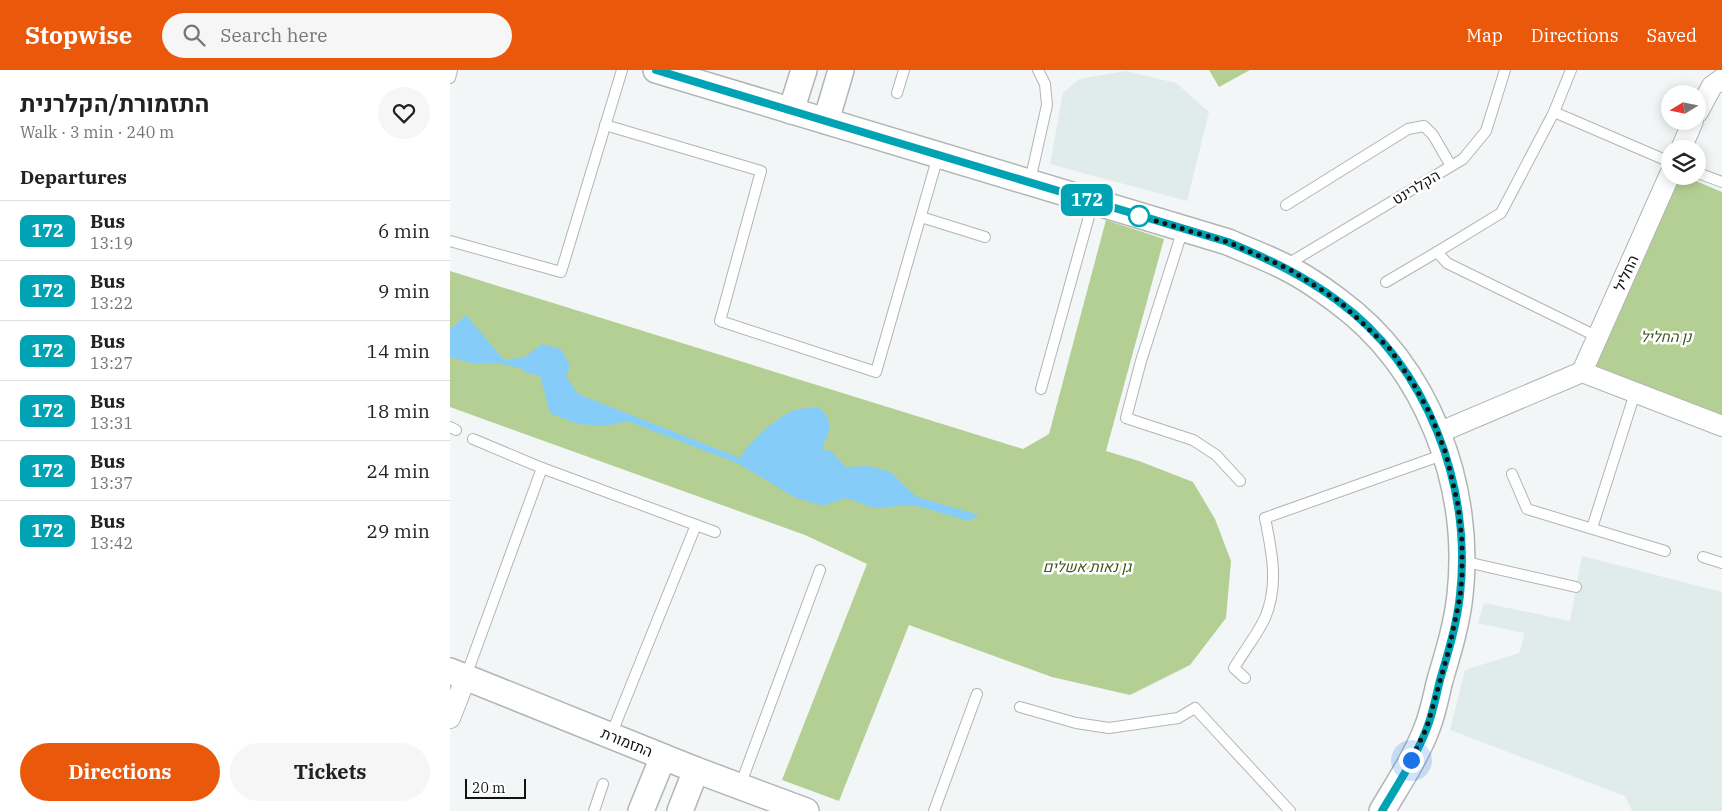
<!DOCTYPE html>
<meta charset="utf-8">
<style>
:root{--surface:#fff;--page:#f6f6f6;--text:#222;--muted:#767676;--line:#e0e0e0;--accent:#ea580c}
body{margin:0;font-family:"IBM Plex Serif",Heebo,serif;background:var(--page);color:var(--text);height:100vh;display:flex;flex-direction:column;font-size:19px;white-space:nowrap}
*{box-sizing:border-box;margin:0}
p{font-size:16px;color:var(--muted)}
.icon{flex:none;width:28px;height:28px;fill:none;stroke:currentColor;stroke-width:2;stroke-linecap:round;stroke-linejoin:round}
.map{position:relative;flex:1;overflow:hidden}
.drawer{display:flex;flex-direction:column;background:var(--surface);width:450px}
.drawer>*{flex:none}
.badge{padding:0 10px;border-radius:8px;font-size:18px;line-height:32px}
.needle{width:32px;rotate:260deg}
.fabs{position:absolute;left:1211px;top:15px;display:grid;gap:10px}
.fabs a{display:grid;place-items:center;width:45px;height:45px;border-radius:50%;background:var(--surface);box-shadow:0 2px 12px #0003;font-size:25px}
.scale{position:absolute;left:15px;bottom:12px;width:61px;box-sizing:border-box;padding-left:5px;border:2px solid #111312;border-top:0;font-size:14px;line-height:18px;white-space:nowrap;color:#111312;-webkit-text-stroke:4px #fff;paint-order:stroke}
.you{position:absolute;width:25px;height:25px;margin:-12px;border:4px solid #fff;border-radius:50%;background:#1a73e8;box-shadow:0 0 0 8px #1a73e833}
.map>.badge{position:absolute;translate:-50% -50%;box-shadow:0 0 0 2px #fff}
h2{padding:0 20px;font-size:19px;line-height:45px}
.round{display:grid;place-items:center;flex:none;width:52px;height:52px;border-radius:26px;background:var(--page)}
.head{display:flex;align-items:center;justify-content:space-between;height:85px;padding:0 20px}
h1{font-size:24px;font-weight:700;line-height:38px}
.action{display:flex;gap:10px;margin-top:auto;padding:10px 20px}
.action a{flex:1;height:58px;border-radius:30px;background:var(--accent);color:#fff;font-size:20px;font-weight:700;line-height:58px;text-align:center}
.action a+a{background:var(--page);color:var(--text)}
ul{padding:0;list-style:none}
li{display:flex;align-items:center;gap:15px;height:60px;padding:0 20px;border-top:1px solid var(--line)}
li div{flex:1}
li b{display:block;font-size:19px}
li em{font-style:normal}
li .badge{min-width:55px;font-weight:700;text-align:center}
header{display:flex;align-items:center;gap:30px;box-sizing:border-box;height:70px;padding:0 25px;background:var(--accent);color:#fff}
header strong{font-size:24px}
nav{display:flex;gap:28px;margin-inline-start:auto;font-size:18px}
.search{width:350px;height:45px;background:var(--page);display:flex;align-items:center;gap:12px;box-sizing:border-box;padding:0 18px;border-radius:28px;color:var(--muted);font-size:19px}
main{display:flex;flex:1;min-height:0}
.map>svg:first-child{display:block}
.built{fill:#dfecea}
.green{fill:#b4cf94}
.water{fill:#85ccf9}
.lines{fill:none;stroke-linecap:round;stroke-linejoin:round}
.service-casing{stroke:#b1b5b4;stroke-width:12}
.minor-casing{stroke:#b1b5b4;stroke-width:22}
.tertiary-casing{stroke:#b1b5b4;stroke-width:28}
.service{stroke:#fff;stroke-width:10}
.minor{stroke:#fff;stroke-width:20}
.tertiary{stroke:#fff;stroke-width:25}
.line-casing{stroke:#fff;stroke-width:11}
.line{stroke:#00a3b4;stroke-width:8}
.walk{stroke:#111312;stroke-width:5;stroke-dasharray:0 9}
.stop-dot{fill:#fff;stroke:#00a3b4;stroke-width:2.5}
.labels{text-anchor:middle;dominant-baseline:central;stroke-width:5;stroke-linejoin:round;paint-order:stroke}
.street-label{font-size:15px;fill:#111312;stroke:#fff}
.park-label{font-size:15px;font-style:italic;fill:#3f571b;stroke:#fff}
</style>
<header>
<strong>Stopwise</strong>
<div class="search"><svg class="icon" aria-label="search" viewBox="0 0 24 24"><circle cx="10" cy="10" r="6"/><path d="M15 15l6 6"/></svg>Search here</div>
<nav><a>Map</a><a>Directions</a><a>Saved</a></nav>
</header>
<main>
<section class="drawer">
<div class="head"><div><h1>התזמורת/הקלרנית</h1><p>Walk · 3 min · 240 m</p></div><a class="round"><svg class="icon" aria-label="heart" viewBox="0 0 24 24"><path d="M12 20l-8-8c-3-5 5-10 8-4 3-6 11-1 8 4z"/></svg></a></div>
<h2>Departures</h2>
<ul>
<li><span class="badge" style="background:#00a3b4;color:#fff">172</span><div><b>Bus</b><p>13:19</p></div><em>6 min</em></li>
<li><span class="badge" style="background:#00a3b4;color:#fff">172</span><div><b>Bus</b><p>13:22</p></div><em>9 min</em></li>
<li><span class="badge" style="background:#00a3b4;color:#fff">172</span><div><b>Bus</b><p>13:27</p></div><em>14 min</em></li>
<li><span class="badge" style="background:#00a3b4;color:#fff">172</span><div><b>Bus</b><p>13:31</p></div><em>18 min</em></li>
<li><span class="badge" style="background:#00a3b4;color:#fff">172</span><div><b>Bus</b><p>13:37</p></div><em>24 min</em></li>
<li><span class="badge" style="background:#00a3b4;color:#fff">172</span><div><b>Bus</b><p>13:42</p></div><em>29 min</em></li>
</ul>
<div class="action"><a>Directions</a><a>Tickets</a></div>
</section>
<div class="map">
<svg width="1272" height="741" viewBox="0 0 1272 741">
<rect width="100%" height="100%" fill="#f2f6f6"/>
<!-- built -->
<g class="built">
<path d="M676,1L726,13L759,42L737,131L600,94L613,23L629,9Z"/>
<path d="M1132,486L1272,522V741H1182L1175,726L1000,660L1015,600L1069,583L1071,578L1074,563L1028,553L1034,533L1120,551Z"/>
</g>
<!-- green -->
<g class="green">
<path d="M759,0H800L769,17Z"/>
<path d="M1226,106H1234L1272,122V347L1140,298Z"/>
<path d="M656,150L714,169L656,381L689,391L743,412L765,449L781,491L776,548L740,595L680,625L602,607L459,555L389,731L332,710L417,494L355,465L0,337V201L573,379L599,364Z"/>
</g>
<!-- water -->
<path class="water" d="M16,245L54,290L75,287L92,274L111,279L120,296L116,306L128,324L290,388C299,372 325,349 342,341C350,338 361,338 369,337C386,354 379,359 372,379L381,381L396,397L418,396L439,401L467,427L529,445L518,451L464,435L424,438L396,428L373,436L346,428L287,393L177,351L156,356L128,354L100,343L90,306L77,303L70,298L47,293H20L0,287V257H3Z"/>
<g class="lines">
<!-- service casing -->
<g class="service-casing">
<g id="service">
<path d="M0,8L2,0"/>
<path d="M447,23L454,0"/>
<path d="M1104,42L1220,92"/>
<path d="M155,55L311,101L270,251L426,302L488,86"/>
<path d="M1248,103L1272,112"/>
<path d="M580,111L597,35L595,14L588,0"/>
<path d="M836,135L958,59L974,56L983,65L1001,96"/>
<path d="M471,147L535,167"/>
<path d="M733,159L691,291L676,348L743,370L766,385L790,411"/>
<path d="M0,171L111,202L172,0"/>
<path d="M987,182L997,193L1148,267"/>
<path d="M836,195L1013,89L1036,61L1055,0"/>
<path d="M936,212L987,182L1051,143L1104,42L1121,0"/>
<path d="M591,319L643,132"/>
<path d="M0,357L6,360"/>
<path d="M23,369L92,398L265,462"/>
<path d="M1062,404L1077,439L1215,481"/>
<path d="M1142,458L1185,323"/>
<path d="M1253,487L1272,493"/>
<path d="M1012,491L1126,517"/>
<path d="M16,606L92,398"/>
<path d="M795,608L784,598C794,581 807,565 815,548C829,515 822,482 815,448L995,384"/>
<path d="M570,637L626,653L659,658L728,648L745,638L840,741"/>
<path d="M161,665L246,455"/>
<path d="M290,716L370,500"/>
<path d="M144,741L153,714"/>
<path d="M484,741L527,624"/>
</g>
</g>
<!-- minor casing -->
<g class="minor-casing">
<g id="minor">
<path d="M1248,42L1262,16L1272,9"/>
<path d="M1231,79L1243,51"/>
<path d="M1132,302L1272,356"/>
<path d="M988,363L1132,302L1220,104"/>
<path d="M0,648L16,607"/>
</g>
</g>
<!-- tertiary casing -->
<g class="tertiary-casing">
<g id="tertiary">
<path d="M206,0L778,172C798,181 818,188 837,198C855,207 872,219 888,231C978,297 1022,416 1010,525C1007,554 998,583 990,610C986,626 983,643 977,658C966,687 948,714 932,741"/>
<path d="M341,41L354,0"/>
<path d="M376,51L391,0"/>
<path d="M0,601L246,700L356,741"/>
<path d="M191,741L213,687"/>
<path d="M230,741L246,700"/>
</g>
</g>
<!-- service -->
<use href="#service" class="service"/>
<!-- minor -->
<use href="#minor" class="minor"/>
<!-- tertiary -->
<use href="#tertiary" class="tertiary"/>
</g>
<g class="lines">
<!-- line casing -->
<g class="line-casing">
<path id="line" d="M206,0L778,172C818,189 853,205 888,231C978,297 1022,416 1010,525C1007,554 998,583 990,610C986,626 983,643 977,658C966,687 948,714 932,741"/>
</g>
<!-- line -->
<use href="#line" class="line"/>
<!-- walk -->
<path class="walk" d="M689,146L778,172L839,199L889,231L940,279L964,315L981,345L996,384L1008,435L1012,471V506L1010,527L999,579L977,657L961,690"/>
</g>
<!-- markers -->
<circle class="stop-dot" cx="689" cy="146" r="10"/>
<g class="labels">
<!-- street labels -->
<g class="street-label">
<text transform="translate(966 117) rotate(-31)">הקלרינט</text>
<text transform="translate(1176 203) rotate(-66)">החליל</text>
<text transform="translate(177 672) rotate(22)">התזמורת</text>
</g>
<!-- park labels -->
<g class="park-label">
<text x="1216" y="266">נן החליל</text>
<text x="637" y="496">גן נאות אשלים</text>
</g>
</g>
</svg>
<div class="fabs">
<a><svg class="needle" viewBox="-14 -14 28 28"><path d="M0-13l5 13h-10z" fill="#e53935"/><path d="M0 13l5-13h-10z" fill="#767676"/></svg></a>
<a><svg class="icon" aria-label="layers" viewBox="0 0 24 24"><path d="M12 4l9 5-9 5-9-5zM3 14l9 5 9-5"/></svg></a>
</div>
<div class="scale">20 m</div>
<div class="you" style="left:961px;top:690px"></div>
<b class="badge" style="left:637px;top:130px;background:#00a3b4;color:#fff">172</b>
</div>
</main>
